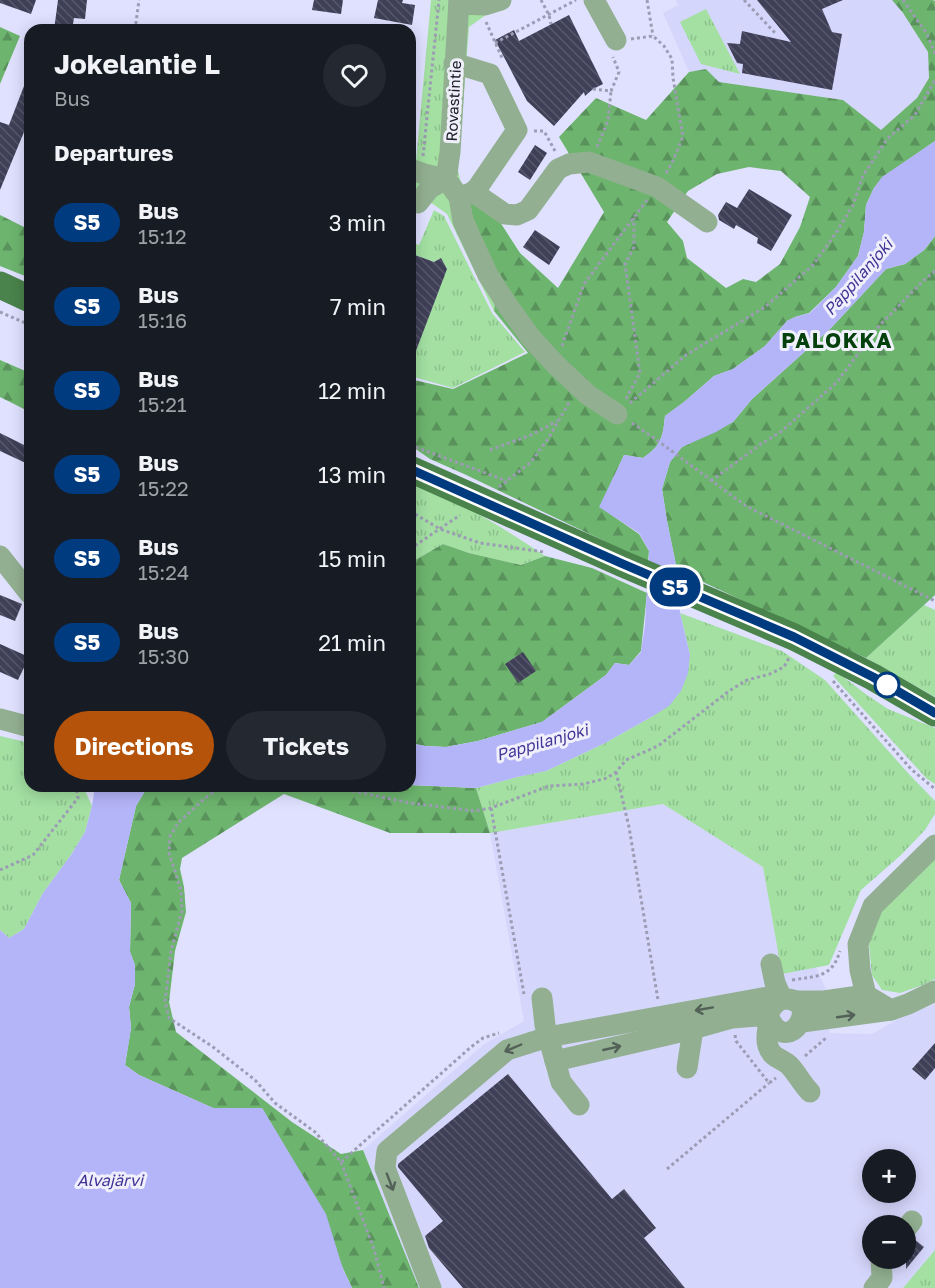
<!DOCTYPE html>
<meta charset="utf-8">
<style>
:root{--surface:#171b24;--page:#242831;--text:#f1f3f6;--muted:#9ea1a6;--accent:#b45309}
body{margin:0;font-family:"Golos Text",sans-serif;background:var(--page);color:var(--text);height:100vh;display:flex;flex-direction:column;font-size:22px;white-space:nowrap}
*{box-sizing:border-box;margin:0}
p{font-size:20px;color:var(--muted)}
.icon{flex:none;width:33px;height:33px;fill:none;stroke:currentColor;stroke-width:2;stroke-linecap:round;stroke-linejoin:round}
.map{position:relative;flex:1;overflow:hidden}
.details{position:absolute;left:24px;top:24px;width:392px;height:768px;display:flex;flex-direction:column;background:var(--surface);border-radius:18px;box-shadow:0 3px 15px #0003}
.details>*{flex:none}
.badge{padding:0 12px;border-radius:20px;font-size:21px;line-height:39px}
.tools{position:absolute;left:862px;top:1149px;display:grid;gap:12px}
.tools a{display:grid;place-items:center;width:54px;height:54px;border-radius:50%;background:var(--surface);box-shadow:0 3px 15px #0003;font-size:30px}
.map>.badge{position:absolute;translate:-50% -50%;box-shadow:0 0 0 3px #fff}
h2{padding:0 30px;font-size:22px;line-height:54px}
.round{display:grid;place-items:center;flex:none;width:63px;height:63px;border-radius:32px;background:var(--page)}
.head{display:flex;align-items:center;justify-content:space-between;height:102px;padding:0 30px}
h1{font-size:28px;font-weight:700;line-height:45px}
.button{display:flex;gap:12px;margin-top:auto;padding:12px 30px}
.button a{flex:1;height:69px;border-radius:36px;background:var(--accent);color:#fff;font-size:24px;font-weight:700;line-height:69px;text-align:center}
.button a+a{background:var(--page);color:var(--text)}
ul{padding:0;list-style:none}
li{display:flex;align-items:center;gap:18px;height:84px;padding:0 30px}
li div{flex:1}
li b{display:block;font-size:22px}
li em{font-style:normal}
li .badge{min-width:66px;font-weight:700;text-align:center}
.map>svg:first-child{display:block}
.built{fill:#d5d6fb;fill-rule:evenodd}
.grass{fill:url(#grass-tufts)}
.forest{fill:url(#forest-firs);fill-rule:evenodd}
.water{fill:#b4b4f9}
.building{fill:url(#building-back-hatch)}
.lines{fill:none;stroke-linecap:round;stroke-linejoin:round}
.path{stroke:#9c9cb4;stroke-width:3;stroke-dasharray:3 3;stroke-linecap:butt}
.minor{stroke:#92b091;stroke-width:21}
.major{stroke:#4a834b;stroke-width:27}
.oneway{stroke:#536159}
.line-casing{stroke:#fff;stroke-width:14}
.line{stroke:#003b80;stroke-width:9}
.stop-dot{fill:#fff;stroke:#003b80;stroke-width:3}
.labels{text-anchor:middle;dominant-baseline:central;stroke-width:6;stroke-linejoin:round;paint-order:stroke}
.street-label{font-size:15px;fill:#20202b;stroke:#f0f0fc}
.water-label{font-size:16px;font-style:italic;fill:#423496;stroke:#f0f0fc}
.district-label{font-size:21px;font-weight:bold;letter-spacing:1.5px;fill:#04400c;stroke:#f0f0fc}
</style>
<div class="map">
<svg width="935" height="1288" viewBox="0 0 935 1288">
<defs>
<pattern id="grass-tufts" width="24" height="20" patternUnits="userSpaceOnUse" patternTransform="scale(1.5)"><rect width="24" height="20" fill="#a3e0a2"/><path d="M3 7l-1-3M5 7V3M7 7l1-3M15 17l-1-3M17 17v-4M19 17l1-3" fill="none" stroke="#8cc08c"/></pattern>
<pattern id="forest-firs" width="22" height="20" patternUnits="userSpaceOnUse" patternTransform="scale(1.5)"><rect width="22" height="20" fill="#6db46e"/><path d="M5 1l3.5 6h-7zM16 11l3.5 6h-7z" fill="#59925b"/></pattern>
<pattern id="building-back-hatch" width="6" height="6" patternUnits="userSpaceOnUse" patternTransform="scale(1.5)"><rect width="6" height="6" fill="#3f3f57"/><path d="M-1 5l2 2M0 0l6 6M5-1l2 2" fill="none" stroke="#58586c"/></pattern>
</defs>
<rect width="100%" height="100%" fill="#e0e1ff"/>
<!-- built -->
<g class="built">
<path d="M676,0H892L903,13L928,52L929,78L917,98L881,131L842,100L719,82L706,69L689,72L663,13L678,5Z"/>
<path d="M663,804L763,867L782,974L816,967L833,1005L829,1033L872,1034L902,1017L935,1004V1250L903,1288H419L363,1150L483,1045L524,1021L490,833ZM873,1160H906V1192H873ZM873,1226H906V1258H873Z"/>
</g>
<!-- grass -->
<g class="grass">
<path d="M431,0H507L469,27L458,171L465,199L498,276L494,311L447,214L410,188V171L416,161Z"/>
<path d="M706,9L740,74L701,64L680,22Z"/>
<path d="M434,210L444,216L492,313L525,352L453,388L410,376V354L414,355L447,268L439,259L434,262L415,255L410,269V242L419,245Z"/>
<path d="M410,480C457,500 503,527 545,556L521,565L469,553L443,544L410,563Z"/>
<path d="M924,605L935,610V697L866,658Z"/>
<path d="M680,613L782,651L825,680L908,773L935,801V814L925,830L901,855L861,890L829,965L782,974L763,867L663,804L490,833L476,788L517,777L546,771L605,743L653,716L690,655Z"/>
<path d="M837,672L867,695L888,709L935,728V784L927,779L833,676Z"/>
<path d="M0,736L30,743V786H83L92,806L85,832L71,855L43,893L24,929L9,938L0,930Z"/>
<path d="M935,858V979L923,985L900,993L882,990L872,975L869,945L879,914Z"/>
<path d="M935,1250V1288H903Z"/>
</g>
<!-- forest -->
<g class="forest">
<path d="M892,0H933L935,1V141L883,177L874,188L866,205L864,232L858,256L836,287L809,313L795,317L787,321L765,346L733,369L714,376L684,402L665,416C663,437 661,446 643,458L624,455L600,507L639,534L649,551L648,562L464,474L430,459L410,445V379L453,389L528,353L494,311L498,276L465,199L491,208L520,253L558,288L604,212L559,137L596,98L646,120L689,72L706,69L719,82L843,100L881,130L917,98L929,78L928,52L903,13ZM749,167L781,171L810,197L800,227L780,264L756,282L743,279L726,288L687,258L683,241L667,222L688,191L717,174Z"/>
<path d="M0,27L20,36L0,84Z"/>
<path d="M0,215L26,228L24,247L30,250V278L0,266Z"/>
<path d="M935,236V595L866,658L677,570L667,521L662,489L670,462L682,447L733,422L752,399L831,328L886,269L905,264L924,250Z"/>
<path d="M0,360L30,373V412L0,397Z"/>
<path d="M443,544L469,553L521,565L545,556L592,568L647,593L641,651L629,665L615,663L606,675L542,722L478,741L446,747L425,746L410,743V563Z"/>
<path d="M410,785L476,788L490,833H390L284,794L182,858L180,869L184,887L186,912L175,951L169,1002L176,1032L292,1122L341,1154L363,1150L419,1288H352L293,1160L262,1108H213L139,1075L125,1065L131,1028L129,1007L135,984V965L130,952L131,903L119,880L136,806L148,786Z"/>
</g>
<!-- water -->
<g class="water">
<path d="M935,141V236L924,250L905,264L886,269L831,328L752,399L733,422L716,432L682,447L670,462L662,489L667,521L677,570L680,613L690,655L688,673L681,691L669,706L653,716L605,743L546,771L517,777L476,788L410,785V743L425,746L446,747L478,741L542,722L606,675L615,663L629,665L641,652L645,625L649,551L639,533L599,507L624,455L643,458C661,446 663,437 665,416L684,402L714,376L733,369L765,346L787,321L795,317L810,313L836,287L858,256L864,232L866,205L874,188L882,177Z"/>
<path d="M95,786H148L136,806L119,880L131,903L130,952L135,965V984L129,1007L131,1028L125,1065L139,1075L213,1108H262L326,1214L343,1269L352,1288H0V930L9,938L24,929L43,893L71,855L85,832L92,806Z"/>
</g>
<!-- building -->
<g class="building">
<path d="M0,0H36L31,14L0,3Z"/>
<path d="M58,0H87L85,19L74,18L72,30H54Z"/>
<path d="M314,0H343L341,14L312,10Z"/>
<path d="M378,0H403L402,3L415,5L412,25L374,18Z"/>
<path d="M757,0H843L822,9L832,32L842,34L832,90L742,73L743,64L737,63L727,43L740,44L742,31L791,42Z"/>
<path d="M569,15L603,84L593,89L585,96L584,92L554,126L527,101L495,40L514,30L519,41Z"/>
<path d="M29,73L30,134L24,132L0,190V122L9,125Z"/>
<path d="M535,145L547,153L530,180L518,172Z"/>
<path d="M749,189L792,215L771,251L757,243L758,238L736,225L734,229L719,220L718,215L726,202L737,208Z"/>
<path d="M535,230L560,247L549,265L523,247Z"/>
<path d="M415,255L434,262L441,258L447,269L411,364L410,269Z"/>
<path d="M0,433L30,448V465L0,451Z"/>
<path d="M0,595L22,604L15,621L0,615Z"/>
<path d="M0,644L29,657L18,680L0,672Z"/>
<path d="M523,652L536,671L518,683L505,664Z"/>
<path d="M935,1043V1068L925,1080L912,1069Z"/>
<path d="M508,1074L612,1199L624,1189L656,1228L644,1238L685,1288H463L429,1248L425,1236L443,1221L398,1167V1164Z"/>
<path d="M914,1239L924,1247L906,1269V1242Z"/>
</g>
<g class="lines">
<!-- path -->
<g class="path">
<path d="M541,0L549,15L551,24"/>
<path d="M647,0L653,36"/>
<path d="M744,0L776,34"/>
<path d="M903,0L927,34L935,54"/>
<path d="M486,22L503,60"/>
<path d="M135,30L139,0"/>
<path d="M631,39L653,36L664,46L672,59L673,78L683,137L672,163L666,173"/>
<path d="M495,43L576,0"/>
<path d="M593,89L611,91L619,72L613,57"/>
<path d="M534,131H544L555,151"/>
<path d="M597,147L608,121L611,91"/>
<path d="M423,156L439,0"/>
<path d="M0,312L30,325"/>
<path d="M562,346L584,284L647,200"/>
<path d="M626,399L640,373L625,264L634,247V218"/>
<path d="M630,403L686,355L765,307L812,266L836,233L853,205L863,176L887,139L915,115L935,80"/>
<path d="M632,423L654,438L746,506L935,601"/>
<path d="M410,445L507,481"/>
<path d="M490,450L531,435L557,421"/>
<path d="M711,481L761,444L782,431L837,382L879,326L922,282L935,271"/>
<path d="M499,487L531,462L548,439L570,401"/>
<path d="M410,511L440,529L480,543L544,552"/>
<path d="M410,549L460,515"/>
<path d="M833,681L911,769L935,789"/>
<path d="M616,772L629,827L658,1000"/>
<path d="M223,786L205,798L179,822L170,836L169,853L181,890L182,911L171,951L168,977L165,1001L169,1018L213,1047L255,1080L275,1103L315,1132L341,1162L471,1047L483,1038L499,1033"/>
<path d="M329,786L410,803L474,811L491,808L549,786L584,784L607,778L616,772L626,760L658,746L729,691L747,680L770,674L784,667L790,656"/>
<path d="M491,808L524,994"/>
<path d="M0,870L33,855L78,798L76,786"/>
<path d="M792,980C816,976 832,978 840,951"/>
<path d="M735,1035L736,1041L769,1083L776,1078"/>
<path d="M805,1056L826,1038V1036"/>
<path d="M341,1162L374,1249L384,1288"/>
<path d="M667,1169L769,1083"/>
</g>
<!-- minor -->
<g class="minor">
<path d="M459,0L450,152L446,179L459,197L463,221L488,275L508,306L531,338L556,365L588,395L617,414"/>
<path d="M594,0L616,40"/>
<path d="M459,4L485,5L501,0"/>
<path d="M454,63L490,74L517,130L478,187L473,192L460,197"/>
<path d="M410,169L424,174L446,179"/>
<path d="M473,192L505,214L517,215L528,210L558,169L569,164L589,162L657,187L707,222"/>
<path d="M418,203L430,188L446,179"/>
<path d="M0,556L30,594"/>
<path d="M0,719L30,727"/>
<path d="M935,845L873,906L858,944L860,970L866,995L891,1010L908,1004L935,991"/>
<path d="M771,964L775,983L782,999"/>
<path d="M542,998L545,1025L561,1082L579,1105"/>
<path d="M794,1001H824L866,995"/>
<path d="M802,1022L891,1010"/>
<path d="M555,1061L693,1029L732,1018L757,1016L770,1020C790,1057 822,1000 786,999C777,999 772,1006 769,1013C771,1024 764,1034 768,1046C772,1059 782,1058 789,1065C796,1072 802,1084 810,1092"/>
<path d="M687,1068L693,1029"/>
<path d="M906,1229L912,1221"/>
<path d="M431,1288L385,1168L387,1151L507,1050L548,1037L768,997L782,999"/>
<path d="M874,1288L882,1278L881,1258"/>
</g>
<!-- major -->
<g class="major">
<path d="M0,285L30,299"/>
<path d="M410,469L623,564L794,637L873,677L935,713"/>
</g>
</g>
<!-- one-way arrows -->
<defs><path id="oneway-shaft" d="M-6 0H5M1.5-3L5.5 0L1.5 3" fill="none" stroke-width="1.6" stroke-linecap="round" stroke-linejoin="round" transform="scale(1.5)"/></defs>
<g class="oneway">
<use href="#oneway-shaft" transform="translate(704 1009) rotate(170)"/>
<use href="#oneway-shaft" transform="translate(846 1016) rotate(-8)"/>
<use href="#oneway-shaft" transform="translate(513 1048) rotate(157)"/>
<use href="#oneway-shaft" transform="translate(612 1048) rotate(-13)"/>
<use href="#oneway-shaft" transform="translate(390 1182) rotate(69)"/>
</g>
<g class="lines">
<!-- line casing -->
<g class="line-casing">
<path id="line" d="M410,469L623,564L794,637L873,677L935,713"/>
</g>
<!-- line -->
<use href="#line" class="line"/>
</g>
<!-- markers -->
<circle class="stop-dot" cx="887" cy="685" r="12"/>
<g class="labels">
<!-- street labels -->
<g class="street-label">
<text transform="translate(453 101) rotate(-87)">Rovastintie</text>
</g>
<!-- water labels -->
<g class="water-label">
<text transform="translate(858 277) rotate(-49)">Pappilanjoki</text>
<text transform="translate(542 742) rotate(-16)">Pappilanjoki</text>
<text x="110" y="1180">Alvajärvi</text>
</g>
<!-- district labels -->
<g class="district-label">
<text x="837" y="340">PALOKKA</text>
</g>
</g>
</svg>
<div class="tools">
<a>+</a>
<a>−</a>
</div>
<b class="badge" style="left:675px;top:587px;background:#003b80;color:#fff">S5</b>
<section class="details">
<div class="head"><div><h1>Jokelantie L</h1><p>Bus</p></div><a class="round"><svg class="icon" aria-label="heart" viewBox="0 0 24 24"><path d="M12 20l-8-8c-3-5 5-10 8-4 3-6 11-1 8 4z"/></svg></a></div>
<h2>Departures</h2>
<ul>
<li><span class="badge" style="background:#003b80;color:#fff">S5</span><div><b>Bus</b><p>15:12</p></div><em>3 min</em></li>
<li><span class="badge" style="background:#003b80;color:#fff">S5</span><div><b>Bus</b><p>15:16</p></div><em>7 min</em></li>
<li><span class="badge" style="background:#003b80;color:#fff">S5</span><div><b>Bus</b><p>15:21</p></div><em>12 min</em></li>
<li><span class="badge" style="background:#003b80;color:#fff">S5</span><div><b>Bus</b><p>15:22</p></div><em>13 min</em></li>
<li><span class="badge" style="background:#003b80;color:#fff">S5</span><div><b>Bus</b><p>15:24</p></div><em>15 min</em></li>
<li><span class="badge" style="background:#003b80;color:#fff">S5</span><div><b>Bus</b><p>15:30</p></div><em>21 min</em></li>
</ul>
<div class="button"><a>Directions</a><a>Tickets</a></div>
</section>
</div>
